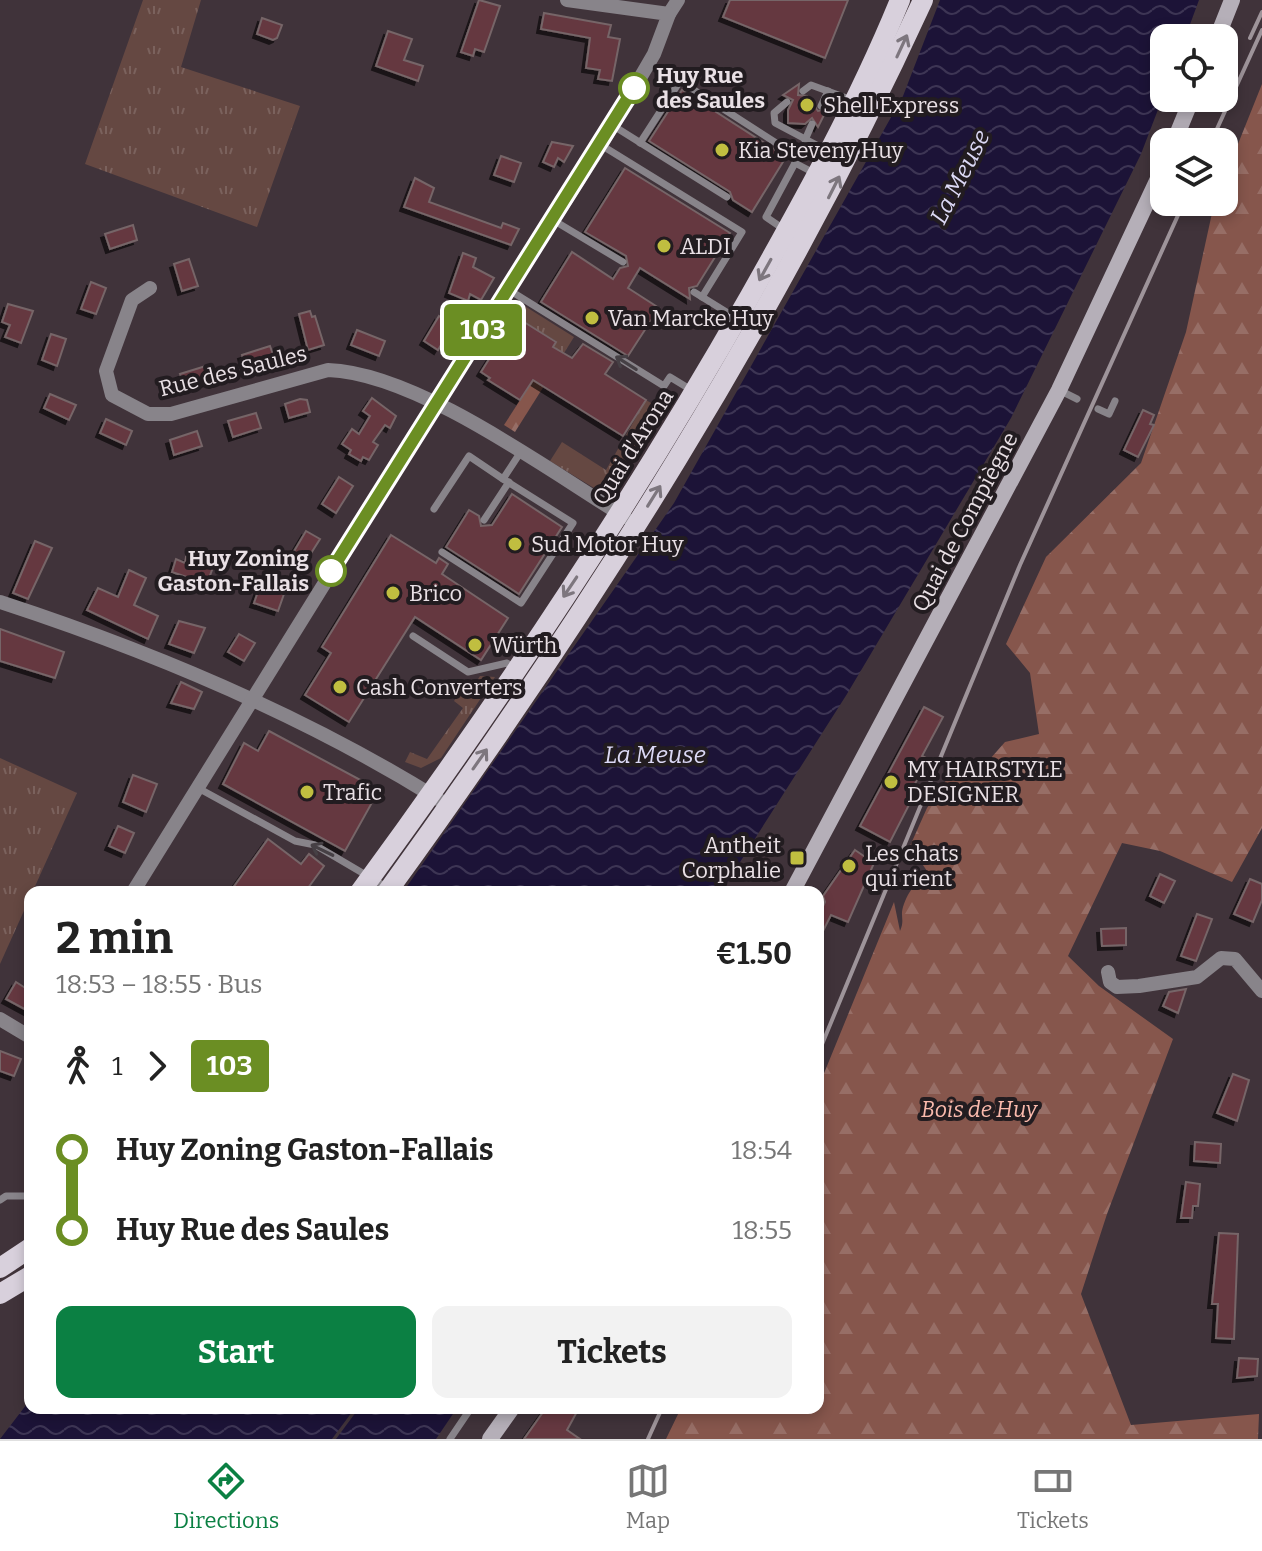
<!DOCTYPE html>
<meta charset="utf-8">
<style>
:root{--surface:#fff;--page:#f2f2f2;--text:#222;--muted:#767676;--line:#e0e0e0;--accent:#0b8043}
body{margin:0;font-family:Bitter,serif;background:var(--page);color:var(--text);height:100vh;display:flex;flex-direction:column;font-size:30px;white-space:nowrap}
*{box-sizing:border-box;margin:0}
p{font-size:26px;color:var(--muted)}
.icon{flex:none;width:44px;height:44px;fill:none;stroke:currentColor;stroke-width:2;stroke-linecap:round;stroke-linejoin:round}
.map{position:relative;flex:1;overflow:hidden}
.panel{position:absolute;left:24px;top:886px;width:800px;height:528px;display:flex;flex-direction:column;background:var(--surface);border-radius:16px;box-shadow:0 4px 12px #0003}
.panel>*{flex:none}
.badge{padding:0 16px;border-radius:6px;font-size:28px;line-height:52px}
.tools{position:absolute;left:1150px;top:24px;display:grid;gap:16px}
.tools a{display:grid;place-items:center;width:88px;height:88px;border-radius:16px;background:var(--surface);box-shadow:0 4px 12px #0003;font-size:40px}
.map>.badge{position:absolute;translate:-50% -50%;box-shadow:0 0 0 4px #fff}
.legs{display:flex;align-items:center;gap:12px;height:88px;padding:0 32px;font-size:26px}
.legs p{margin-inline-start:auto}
.overview{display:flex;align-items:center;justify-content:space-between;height:136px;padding:0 32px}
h1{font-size:44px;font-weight:700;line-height:60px}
.primary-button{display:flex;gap:16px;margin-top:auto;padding:16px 32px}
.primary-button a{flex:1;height:92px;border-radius:16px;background:var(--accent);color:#fff;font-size:32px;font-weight:700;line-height:92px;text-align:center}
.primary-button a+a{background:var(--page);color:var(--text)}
ul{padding:0 32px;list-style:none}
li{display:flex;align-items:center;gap:28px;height:80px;font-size:30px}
li i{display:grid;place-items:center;width:12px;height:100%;margin:0 10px;background:currentColor}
li i::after{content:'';width:20px;height:20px;margin:-10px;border:6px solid;border-radius:50%;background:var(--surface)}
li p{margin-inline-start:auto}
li:first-child i{background:linear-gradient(#0000 50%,currentColor 0)}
li:last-child i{background:linear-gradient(currentColor 50%,#0000 0)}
.tabs{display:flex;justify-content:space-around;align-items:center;height:112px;border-top:2px solid var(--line);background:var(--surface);font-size:22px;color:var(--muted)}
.tabs a{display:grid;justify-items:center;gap:4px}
.tabs .active{color:var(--accent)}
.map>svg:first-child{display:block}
.grass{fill:url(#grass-tufts)}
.forest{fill:url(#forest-firs)}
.water{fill:url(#water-waves)}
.building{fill:#653741;stroke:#766567;stroke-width:2;filter:url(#shadow)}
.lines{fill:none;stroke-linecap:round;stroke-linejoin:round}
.lane{stroke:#88848a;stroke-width:7}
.street{stroke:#88848a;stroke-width:14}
.secondary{stroke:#b5afb8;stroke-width:16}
.primary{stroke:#d8d0dc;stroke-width:20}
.rail{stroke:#9e949a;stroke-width:4}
.oneway{stroke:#7d767e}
.oneway2{stroke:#464045}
.line-1-casing{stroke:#fff;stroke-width:18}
.line-1{stroke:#6b8e23;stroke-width:12}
.stop-1-dot{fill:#fff;stroke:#6b8e23;stroke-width:4}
.poi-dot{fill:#c0be40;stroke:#221c20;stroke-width:3}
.labels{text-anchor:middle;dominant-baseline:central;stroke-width:8;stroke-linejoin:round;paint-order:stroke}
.stop-label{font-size:22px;font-weight:bold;fill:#e9e0e5;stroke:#221c20;text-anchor:start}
.poi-label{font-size:22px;fill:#e9e0e5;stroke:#221c20;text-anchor:start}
.street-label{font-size:22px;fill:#e9e0e5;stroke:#221c20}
.park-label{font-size:22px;font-style:italic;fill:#fabaad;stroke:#221c20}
.water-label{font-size:24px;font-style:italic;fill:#dcd9f5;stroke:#221c20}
</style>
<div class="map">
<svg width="1262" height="1439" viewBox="0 0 1262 1439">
<defs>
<pattern id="grass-tufts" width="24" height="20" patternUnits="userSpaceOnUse" patternTransform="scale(2)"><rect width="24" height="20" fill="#654842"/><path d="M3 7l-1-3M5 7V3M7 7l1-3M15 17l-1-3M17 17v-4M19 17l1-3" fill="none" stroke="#7b625d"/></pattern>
<pattern id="forest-firs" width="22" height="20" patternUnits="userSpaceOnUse" patternTransform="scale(2)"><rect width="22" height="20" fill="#86564c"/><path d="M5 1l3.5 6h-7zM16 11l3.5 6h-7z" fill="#976e66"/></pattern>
<pattern id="water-waves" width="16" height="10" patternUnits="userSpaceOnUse" patternTransform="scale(2)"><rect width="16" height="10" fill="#1c1337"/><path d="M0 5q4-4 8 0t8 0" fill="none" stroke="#3d3554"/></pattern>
<filter id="shadow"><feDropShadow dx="-4" dy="4" stdDeviation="0" flood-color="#0009"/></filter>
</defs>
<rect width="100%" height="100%" fill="#40333a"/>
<!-- grass -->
<g class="grass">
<path d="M143,0H201L181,67L300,106L257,227L85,164Z"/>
<path d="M515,300L574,337L564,353L553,347L556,341L508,312Z"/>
<path d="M646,400L666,412L618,486L594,488L550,461L562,442L606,470Z"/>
<path d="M480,676L495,677L441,758L421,768L405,762L410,752L427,759L463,708L454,701L462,689L469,693Z"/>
<path d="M0,758L77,793L0,964Z"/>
</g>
<!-- forest -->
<g class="forest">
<path d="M1262,84V828L1232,882L1160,851L1122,843L1068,956L1099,986L1173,1039L1107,1214L1081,1294L1131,1425L1259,1414L1258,1439H666L681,1408H818V1088L894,902L900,931C905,920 900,917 903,907C909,889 916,884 927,871L910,846L927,808L947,779L975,776L1005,742L1039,734L1030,673L1006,644L1046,557L1141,463L1186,332L1214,204L1224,202V179Z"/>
<path d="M533,380L544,386L515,432L504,425Z"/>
</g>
<!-- water -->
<g class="water">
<path d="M940,0H1199L1185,38H1164V94L1141,154L1011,418L847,694L721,892H403L674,503L903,96Z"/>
<path d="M30,1400V1408H355L332,1439H0Z"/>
<path d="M359,1408H457L436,1439H336Z"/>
</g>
<!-- building -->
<g class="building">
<path d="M479,0L500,6L484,52L475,49L473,56L461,52Z"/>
<path d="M730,0H848L825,58L723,17Z"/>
<path d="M544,13L611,25L608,37L620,39L612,81L598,79L600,70L586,68L590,38L541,29Z"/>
<path d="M262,18L282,25L277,38L273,40L257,34Z"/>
<path d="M388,31L412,39L404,60L423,66L418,81L376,66Z"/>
<path d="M799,84L798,95L807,96L818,111L827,109L818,127L812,118L805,124L788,123V110L793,100L783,95Z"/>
<path d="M682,90L786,157L752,212L733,200L730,192L649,141Z"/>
<path d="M552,142L573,146L564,162L558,158L554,167L543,162Z"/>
<path d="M501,156L521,163L514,182L494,175Z"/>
<path d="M625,168L730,233L697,286L689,288L690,299L640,268L628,288L659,308L628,356L541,302L572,252L613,279L620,268L628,266L626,256L585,232Z"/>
<path d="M415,178L434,188L429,202L501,228L503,223L519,229L511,245L404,207Z"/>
<path d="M133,225L137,240L110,249L105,234Z"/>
<path d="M463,253L476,258L473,267L494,278L481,300L470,294L468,301L449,293Z"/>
<path d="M189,259L198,286L182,291L174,264Z"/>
<path d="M91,282L106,288L96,314L81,309Z"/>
<path d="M8,304L33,311L21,343L5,337L10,325L2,322Z"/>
<path d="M310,311L312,317L315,316L324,345L308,350L299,314Z"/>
<path d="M439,316L453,325L438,350L424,341Z"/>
<path d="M524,322L556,342L553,347L572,358L583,344L613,362L605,374L646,400L623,436L533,380L520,400L488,380L490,378L481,372L503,337L512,342Z"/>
<path d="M357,330L385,341L379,356L351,345Z"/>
<path d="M51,334L66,339L57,366L42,360Z"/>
<path d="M270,346L275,360L246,370L242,355Z"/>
<path d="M209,365L214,380L185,389L180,374Z"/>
<path d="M50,394L76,405L69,420L44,408Z"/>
<path d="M372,398L396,416L390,428L385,425L373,442L378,445L369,460L363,457L361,461L349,454L351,450L342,444L352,429L359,434L370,416L363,411Z"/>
<path d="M300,399L307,400L310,412L289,418L285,404Z"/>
<path d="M1143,410L1154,415L1150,424L1154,425L1138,457L1124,450Z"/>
<path d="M256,413L261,428L233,437L228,421Z"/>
<path d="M106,419L132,431L126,445L100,433Z"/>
<path d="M197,431L202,446L174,455L170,440Z"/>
<path d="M339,477L353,486L336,513L322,504Z"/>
<path d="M512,494L562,527L519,594L446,547L469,510L479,516L481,526L492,525Z"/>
<path d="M306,531L320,539L303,566L290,558Z"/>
<path d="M391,535L436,563L439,558L448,564L442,574L508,618L481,660L415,617L349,722L305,695L331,653L322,647Z"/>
<path d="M35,541L52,548L28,599L13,593Z"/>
<path d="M186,557L213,567L207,584L172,572L176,559L185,563Z"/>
<path d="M129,570L146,578L134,605L158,616L148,639L87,610L98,588L118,597Z"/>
<path d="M260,586L284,594L278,611L254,603Z"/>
<path d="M179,621L205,628L194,653L169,644Z"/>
<path d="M0,629L64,652L55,678L0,661Z"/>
<path d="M239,634L255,643L244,661L228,652Z"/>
<path d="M181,682L202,692L194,709L171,703Z"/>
<path d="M924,707L943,717L922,756L928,759L908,797L912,799L890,842L860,826Z"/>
<path d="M269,731L379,790L345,851L223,784L244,743L258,751Z"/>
<path d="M133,775L157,784L146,812L123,802Z"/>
<path d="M118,826L134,833L125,853L109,846Z"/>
<path d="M268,839L301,864L309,854L324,866L305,892H230Z"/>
<path d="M855,850L874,863L848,922L831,915L818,941V917L825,902L823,896Z"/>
<path d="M1160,874L1175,881L1164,903L1150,896Z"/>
<path d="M1250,879L1262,884V900L1253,922L1234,914Z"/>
<path d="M1197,914L1212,919L1196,961L1181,956Z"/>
<path d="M1126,928V945L1102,946L1101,929Z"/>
<path d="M16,982L30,991V1012L6,999Z"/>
<path d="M1186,989L1178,1013L1163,1006L1169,992Z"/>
<path d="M0,1051L21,1059L14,1076L0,1071Z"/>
<path d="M1233,1074L1249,1080L1237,1121L1217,1113Z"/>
<path d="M1195,1142L1221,1144L1220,1163L1194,1161Z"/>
<path d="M1186,1182L1200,1184L1198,1206H1193L1192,1218H1181Z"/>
<path d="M1219,1233L1238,1234L1234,1339L1216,1338L1218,1304H1212Z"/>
<path d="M1239,1358L1258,1359L1257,1376L1237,1378Z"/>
<path d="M546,1408H579L567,1430L580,1439H524Z"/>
</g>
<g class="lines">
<!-- lane -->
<g class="lane">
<path d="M803,91L811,85L852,100"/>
<path d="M787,102L774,113L775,123L826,150"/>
<path d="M821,106L828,91"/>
<path d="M612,125L727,197"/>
<path d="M805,140L812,124"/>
<path d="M640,143L680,81L798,157L795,163"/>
<path d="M601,145L742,232L702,297"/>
<path d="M553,220L623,262"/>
<path d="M785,230L766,217L795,163L816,174"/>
<path d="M509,290L664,386L670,377L693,391"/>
<path d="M694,292L736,318"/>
<path d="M1061,391L1077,399"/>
<path d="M1098,409L1109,414L1115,401"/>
<path d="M434,509L469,456L503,479"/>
<path d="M484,520L509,482"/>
<path d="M442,552L521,603L573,523L503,479L520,453"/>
<path d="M413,636L468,672L507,663L515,669"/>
<path d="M198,788L295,841L315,845L388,888"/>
<path d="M0,1200L6,1196H30"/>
<path d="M450,1439L471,1408"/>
</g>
<!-- street -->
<g class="street">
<path d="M669,14L678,0"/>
<path d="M150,288L132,300L106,371L112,395L148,414H171L328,370C417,373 548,470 625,517"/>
<path d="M0,602C150,651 303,715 438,799"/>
<path d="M133,892L437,402L601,145L654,54L669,14L567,0"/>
<path d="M1108,972L1110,982L1117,987L1139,986L1197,977L1221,958L1235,959L1262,991"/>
<path d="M0,1019L30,1037"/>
</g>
<!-- secondary -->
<g class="secondary">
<path d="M1217,38L1232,0"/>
<path d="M1174,142L1192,98"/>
<path d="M792,892L1059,390L1164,166"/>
<path d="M490,1439L512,1408"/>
</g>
<!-- primary -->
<g class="primary">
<path d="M360,892C500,701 633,502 750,296C804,200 858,103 900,0"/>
<path d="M387,892C591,611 778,316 923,0"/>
<path d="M0,1268L30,1248"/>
<path d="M0,1294L30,1276"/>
</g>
<!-- rail -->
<g class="rail">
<path d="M1250,38L1262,12"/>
<path d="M1211,142L1262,30"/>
<path d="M818,1054L1020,565L1184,202"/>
<path d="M648,1439L662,1408"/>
</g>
</g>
<!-- one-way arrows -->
<defs><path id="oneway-shaft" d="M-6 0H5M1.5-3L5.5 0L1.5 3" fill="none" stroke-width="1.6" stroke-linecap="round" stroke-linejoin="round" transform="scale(2)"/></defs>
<g class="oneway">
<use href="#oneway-shaft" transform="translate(902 46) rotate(-65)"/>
<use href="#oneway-shaft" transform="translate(834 187) rotate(-63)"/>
<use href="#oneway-shaft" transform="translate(765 270) rotate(119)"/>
<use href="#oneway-shaft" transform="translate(654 496) rotate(-58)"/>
<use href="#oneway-shaft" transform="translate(570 587) rotate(124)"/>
<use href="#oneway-shaft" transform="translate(480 759) rotate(-55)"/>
</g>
<g class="oneway2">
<use href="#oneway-shaft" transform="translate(626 363) rotate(-148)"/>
<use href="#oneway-shaft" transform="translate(322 850) rotate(-154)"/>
</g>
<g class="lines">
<!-- line-1 casing -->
<g class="line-1-casing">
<path id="line-1" d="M331,571L634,88"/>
</g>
<!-- line-1 -->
<use href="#line-1" class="line-1"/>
</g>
<!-- markers -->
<g class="stop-1-dot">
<circle cx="634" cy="88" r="14"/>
<circle cx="331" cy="571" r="14"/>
</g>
<g class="poi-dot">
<circle cx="807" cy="105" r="8"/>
<circle cx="722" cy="150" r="8"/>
<circle cx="664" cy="246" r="8"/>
<circle cx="592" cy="318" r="8"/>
<circle cx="515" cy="544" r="8"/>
<circle cx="393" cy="593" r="8"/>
<circle cx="475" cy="645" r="8"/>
<circle cx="340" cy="687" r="8"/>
<circle cx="891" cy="782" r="8"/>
<circle cx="307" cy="792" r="8"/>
<rect x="789" y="850" width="16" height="16" rx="4"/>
<circle cx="849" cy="866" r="8"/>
</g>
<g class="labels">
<!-- stop labels -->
<g class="stop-label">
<text x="656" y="75">Huy Rue<tspan x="656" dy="25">des Saules</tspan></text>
<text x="309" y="558" text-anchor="end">Huy Zoning<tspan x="309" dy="25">Gaston-Fallais</tspan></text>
</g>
<!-- poi labels -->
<g class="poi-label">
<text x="823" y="105">Shell Express</text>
<text x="738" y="150">Kia Steveny Huy</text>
<text x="680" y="246">ALDI</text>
<text x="608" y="318">Van Marcke Huy</text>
<text x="531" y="544">Sud Motor Huy</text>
<text x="409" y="593">Brico</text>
<text x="491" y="645">Würth</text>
<text x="356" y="687">Cash Converters</text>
<text x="907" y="769">MY HAIRSTYLE<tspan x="907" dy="25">DESIGNER</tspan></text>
<text x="323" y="792">Trafic</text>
<text x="781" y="845" text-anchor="end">Antheit<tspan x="781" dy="25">Corphalie</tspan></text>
<text x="865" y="853">Les chats<tspan x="865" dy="25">qui rient</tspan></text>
</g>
<!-- street labels -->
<g class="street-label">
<text transform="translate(233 371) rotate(-14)">Rue des Saules</text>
<text transform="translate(633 447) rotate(-58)">Quai d'Arona</text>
<text transform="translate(965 522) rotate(-62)">Quai de Compiègne</text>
</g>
<!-- park labels -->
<g class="park-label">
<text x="979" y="1109">Bois de Huy</text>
</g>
<!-- water labels -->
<g class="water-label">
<text transform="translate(960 177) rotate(-63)">La Meuse</text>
<text x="655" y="755">La Meuse</text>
</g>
</g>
</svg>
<div class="tools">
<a><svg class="icon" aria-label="locate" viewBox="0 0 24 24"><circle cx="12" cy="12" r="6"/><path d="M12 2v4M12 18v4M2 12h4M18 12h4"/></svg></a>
<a><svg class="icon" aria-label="layers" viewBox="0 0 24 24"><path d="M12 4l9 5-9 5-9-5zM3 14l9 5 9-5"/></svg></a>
</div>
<b class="badge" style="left:483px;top:330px;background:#6b8e23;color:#fff">103</b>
<section class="panel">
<div class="overview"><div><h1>2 min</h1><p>18:53 – 18:55 · Bus</p></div><b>€1.50</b></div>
<div class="legs"><svg class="icon" aria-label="walk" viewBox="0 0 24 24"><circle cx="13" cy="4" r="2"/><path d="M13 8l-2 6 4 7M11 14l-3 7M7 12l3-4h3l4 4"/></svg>1<svg class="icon" aria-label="forward" viewBox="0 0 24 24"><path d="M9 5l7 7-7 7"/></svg><b class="badge" style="background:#6b8e23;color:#fff">103</b></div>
<ul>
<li><i style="color:#6b8e23"></i><b>Huy Zoning Gaston-Fallais</b><p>18:54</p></li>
<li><i style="color:#6b8e23"></i><b>Huy Rue des Saules</b><p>18:55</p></li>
</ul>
<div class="primary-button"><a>Start</a><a>Tickets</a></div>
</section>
</div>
<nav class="tabs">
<a class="active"><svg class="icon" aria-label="directions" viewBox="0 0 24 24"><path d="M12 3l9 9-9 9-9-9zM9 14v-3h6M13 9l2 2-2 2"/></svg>Directions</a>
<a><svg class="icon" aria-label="map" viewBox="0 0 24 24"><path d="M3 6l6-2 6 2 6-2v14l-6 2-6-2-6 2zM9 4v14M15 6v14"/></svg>Map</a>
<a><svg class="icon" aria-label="tickets" viewBox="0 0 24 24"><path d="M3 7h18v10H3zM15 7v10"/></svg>Tickets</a>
</nav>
